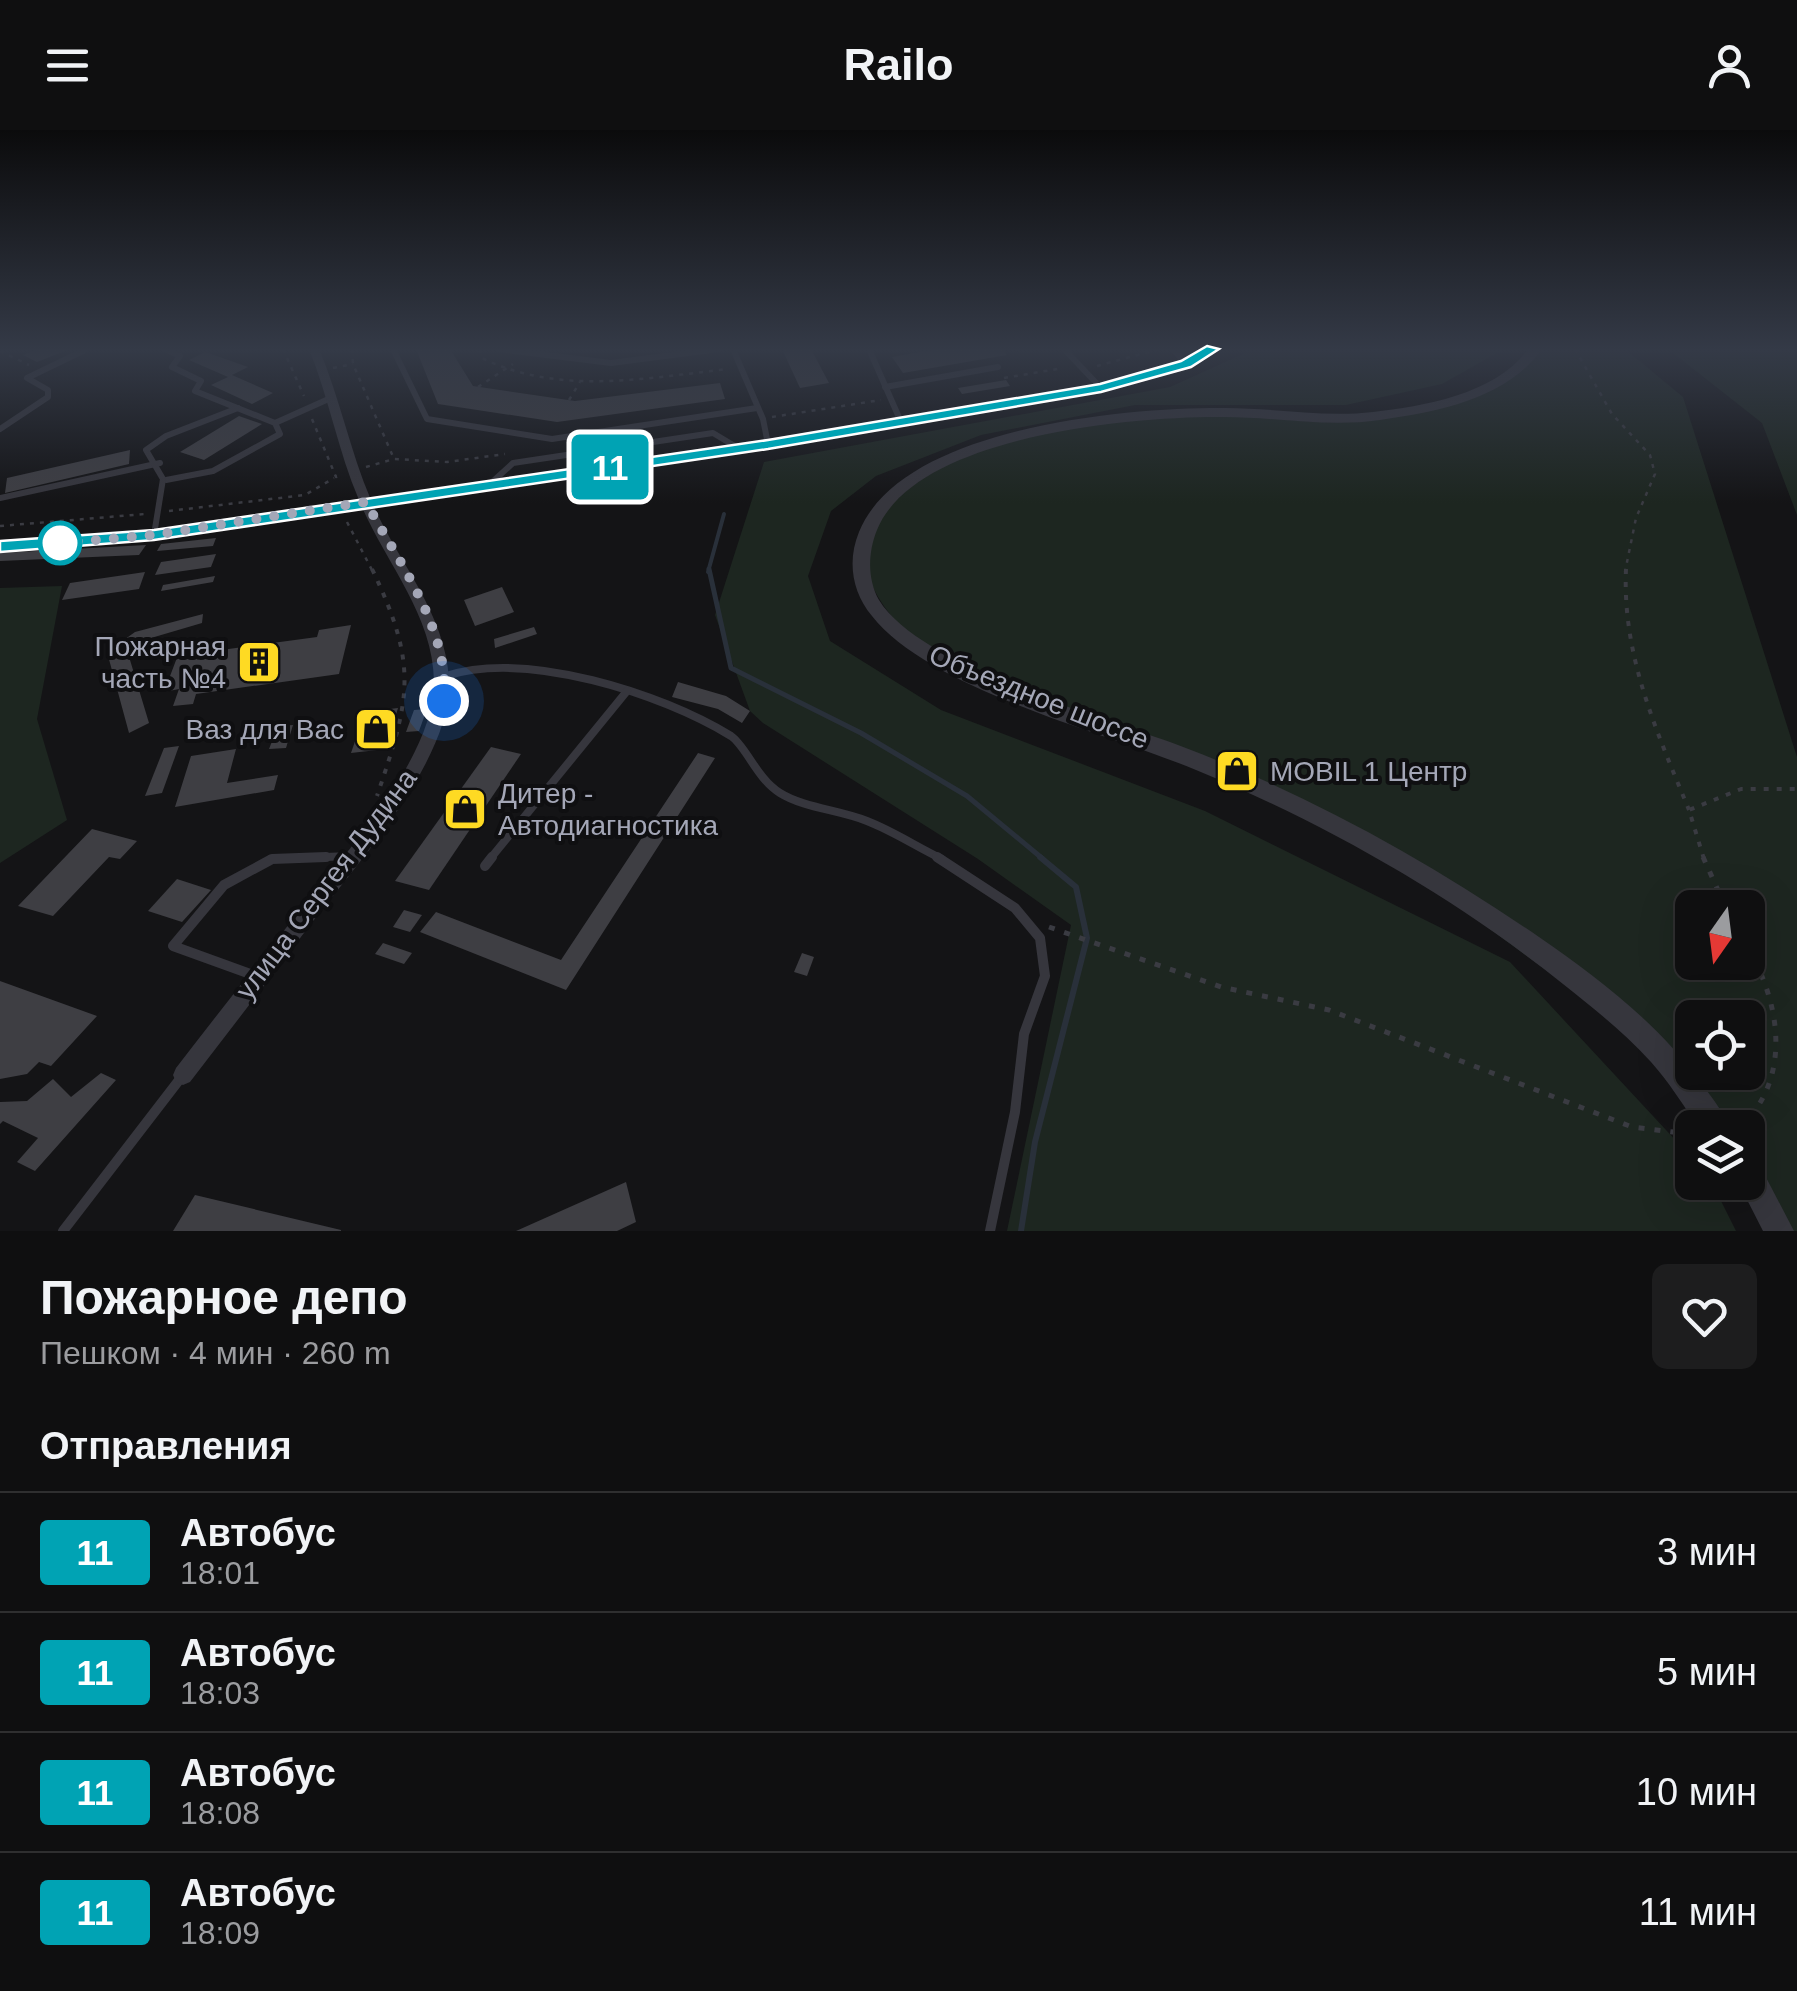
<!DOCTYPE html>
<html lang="ru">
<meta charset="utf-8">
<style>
:root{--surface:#0f0f10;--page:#1d1d1e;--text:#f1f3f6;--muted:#9b9c9f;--line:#2f2f30}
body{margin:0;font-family:Arial,sans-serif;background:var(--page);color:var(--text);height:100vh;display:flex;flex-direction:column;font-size:38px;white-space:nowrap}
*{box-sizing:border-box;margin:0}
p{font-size:32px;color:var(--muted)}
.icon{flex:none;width:55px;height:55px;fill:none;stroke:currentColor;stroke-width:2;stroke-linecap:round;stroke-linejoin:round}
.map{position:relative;height:1101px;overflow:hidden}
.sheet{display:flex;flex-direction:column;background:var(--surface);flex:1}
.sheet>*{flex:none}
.badge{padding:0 20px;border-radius:8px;font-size:35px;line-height:65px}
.needle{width:65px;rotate:194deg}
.tools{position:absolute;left:1675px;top:760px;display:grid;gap:20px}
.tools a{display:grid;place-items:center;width:90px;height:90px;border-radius:15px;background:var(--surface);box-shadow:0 10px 40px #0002,0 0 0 2px var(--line);font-size:50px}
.you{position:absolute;width:50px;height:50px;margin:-25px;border:8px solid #fff;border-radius:50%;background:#1a73e8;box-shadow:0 0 0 15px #1a73e833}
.map>.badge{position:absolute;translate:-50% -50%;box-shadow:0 0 0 5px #fff}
h2{padding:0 40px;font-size:38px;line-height:90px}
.round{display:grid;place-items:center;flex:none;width:105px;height:105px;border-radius:15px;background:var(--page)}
.headline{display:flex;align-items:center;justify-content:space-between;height:170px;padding:0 40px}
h1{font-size:48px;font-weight:800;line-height:75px}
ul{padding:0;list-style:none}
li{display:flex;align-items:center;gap:30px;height:120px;padding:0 40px;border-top:2px solid var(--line)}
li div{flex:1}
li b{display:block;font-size:38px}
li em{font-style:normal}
li .badge{min-width:110px;font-weight:700;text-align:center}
header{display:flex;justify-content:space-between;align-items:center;height:130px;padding:0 40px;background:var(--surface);font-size:45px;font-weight:800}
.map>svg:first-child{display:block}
.green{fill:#1d2620;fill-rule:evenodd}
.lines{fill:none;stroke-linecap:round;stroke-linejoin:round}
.stream-far2{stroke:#29303a;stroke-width:4}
.stream-far1{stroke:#29303a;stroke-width:5}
.stream{stroke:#29303a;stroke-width:6}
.building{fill:#3e3e43}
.path-far2{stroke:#3a3b42;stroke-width:2.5;stroke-dasharray:4 6;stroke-linecap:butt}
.path-far1{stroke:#3a3b42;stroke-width:4;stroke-dasharray:5 8;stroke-linecap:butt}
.path{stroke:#3a3b42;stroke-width:5;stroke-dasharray:6 10;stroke-linecap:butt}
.service-far2{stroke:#36363d;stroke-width:6}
.service-far1{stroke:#36363d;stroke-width:8}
.service{stroke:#36363d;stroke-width:10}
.minor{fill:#36363d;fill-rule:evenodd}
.tertiary{fill:#36363d;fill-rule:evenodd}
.line{fill:#00a3b4;stroke:#fff;stroke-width:2.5}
.walk{stroke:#a4a7b7;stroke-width:10;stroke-dasharray:0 18}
.stop-dot{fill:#fff;stroke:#00a3b4;stroke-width:5}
.labels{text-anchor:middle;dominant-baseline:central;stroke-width:8;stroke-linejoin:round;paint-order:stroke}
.poi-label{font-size:28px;fill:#a4a7b7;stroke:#0f0f11;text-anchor:end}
.street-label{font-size:28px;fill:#a4a7b7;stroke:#0f0f11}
</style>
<header><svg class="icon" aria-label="menu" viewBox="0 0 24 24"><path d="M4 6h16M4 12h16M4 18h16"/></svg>Railo<svg class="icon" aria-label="person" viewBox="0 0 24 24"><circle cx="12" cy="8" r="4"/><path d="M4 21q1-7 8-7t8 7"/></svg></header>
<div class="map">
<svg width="1797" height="1101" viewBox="0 0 1797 1101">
<rect width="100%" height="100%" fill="#141416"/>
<!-- green -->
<g class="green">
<path d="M1254,219H1504L1442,254L1346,275H1135L981,305L876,346L831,381L808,446L830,511L941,580L1205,681L1510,832L1692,1028V1052L1712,1053L1736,1101H1007L1071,795L978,729L763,593L750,581L715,485L764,332L1170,257Z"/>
<path d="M1538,219H1625L1683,267L1797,627V1101H1790L1748,1024V998L1729,997L1696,950L1363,706L914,511C879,475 847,435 881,388C941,302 1120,286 1218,285C1265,285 1316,297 1362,290C1399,285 1530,260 1538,219ZM1692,778H1748V832H1692ZM1692,888H1748V942H1692Z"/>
<path d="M1668,219H1797V385L1762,293Z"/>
<path d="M62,456L37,589L67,690L0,733V458Z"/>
</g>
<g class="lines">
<!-- stream-far2 -->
<path class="stream-far2" d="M708,442L724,384"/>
<!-- stream-far1 -->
<path class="stream-far1" d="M709,439L731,538L861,603L967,666L1043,729"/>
<!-- stream -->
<path class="stream" d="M1021,1101L1035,1012L1087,808L1076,757L1040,727"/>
</g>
<!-- building -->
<g class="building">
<path d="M38,219H70L37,232L23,225Z"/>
<path d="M197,219L248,237L232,245L273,263L252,274L211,255L228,247L189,230L205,222Z"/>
<path d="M416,219H450L473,256L575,271L720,253L725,269L557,292L438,274Z"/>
<path d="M782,219H811L829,253L800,258Z"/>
<path d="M937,219H1002L1007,225L903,243L892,227Z"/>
<path d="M1006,250L1010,256L962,264L958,258Z"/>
<path d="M239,286L262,294L204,330L180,322Z"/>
<path d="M130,320L129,334L5,363L7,348Z"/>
<path d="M216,408L213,416L157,421L161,414Z"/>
<path d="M146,415L139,425L0,431V423Z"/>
<path d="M216,424L211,437L155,445L161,432Z"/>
<path d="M145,442L139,459L62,470L70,453Z"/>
<path d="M215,446L213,452L161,461L163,455Z"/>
<path d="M502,457L514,482L475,496L464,470Z"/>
<path d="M203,484L202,493L134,513L127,520L149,593L129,603L107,522L135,502Z"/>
<path d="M351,495L339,544L196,564L193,574L173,576L179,559L164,562L181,517L217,512L214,521L317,507L319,500Z"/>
<path d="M534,497L537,504L495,518L494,509Z"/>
<path d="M678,552L726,566L750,581L742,593L718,579L672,567Z"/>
<path d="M398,578L386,619L351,623L365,582Z"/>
<path d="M427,579L419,601L406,602L414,580Z"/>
<path d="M293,595L286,618L269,619L278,596Z"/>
<path d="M179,616L162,663L145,666L164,618Z"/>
<path d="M491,617L521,624L429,760L395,751Z"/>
<path d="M236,619L227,653L278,645L274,660L175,677L191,626Z"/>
<path d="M698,623L715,628L566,860L420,802L436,782L561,830Z"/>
<path d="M92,699L137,711L120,729L109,727L53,786L18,776Z"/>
<path d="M177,749L211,760L182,792L148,781Z"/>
<path d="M404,780L422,785L410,802L393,797Z"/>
<path d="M383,813L412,823L404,834L375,824Z"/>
<path d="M802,823L814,827L807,846L794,842Z"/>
<path d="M0,851L97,886L51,936L39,932L27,944L0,949Z"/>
<path d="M101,943L116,950L35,1041L17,1032L38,1008L3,991L0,994V972L27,971L53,949L71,967Z"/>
<path d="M626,1052L636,1092L617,1101H516Z"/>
<path d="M195,1065L341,1100V1101H173Z"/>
</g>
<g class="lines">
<!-- path-far2 -->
<g class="path-far2">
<path d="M283,219L304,266"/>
<path d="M352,219L353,234L394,329"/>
<path d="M480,219L482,228C559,266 646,248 728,239"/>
<path d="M1575,219L1612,284L1650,325L1655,344L1636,388L1625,442"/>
<path d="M0,221L29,235"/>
<path d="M1097,236L1159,219"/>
<path d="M333,238L353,234"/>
<path d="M1004,248L1063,238"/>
<path d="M478,257L513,234"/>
<path d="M569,270L580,252"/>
<path d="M772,287L881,270"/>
<path d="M312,289L336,347L343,345"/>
<path d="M366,337L394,329L447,332L505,324"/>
<path d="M169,381L305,365L334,348"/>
<path d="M347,392L373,442"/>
<path d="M0,396L145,384"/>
</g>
<!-- path-far1 -->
<g class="path-far1">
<path d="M372,439C419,537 410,568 377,666"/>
<path d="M1626,439C1622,526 1657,602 1689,680"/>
<path d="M1704,729L1689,680L1741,659H1797"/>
</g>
<!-- path -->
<g class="path">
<path d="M1703,727L1726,778"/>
<path d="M1049,797L1221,857L1329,880L1632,997L1673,1002L1689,997"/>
<path d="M1740,998C1792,948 1781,875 1748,818"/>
</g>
<!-- service-far2 -->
<g class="service-far2">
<path d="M165,219L180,226L172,237L201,251L195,261L275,293L280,304L213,341L166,350"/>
<path d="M393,219L427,289L552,309L757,278"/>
<path d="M498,219L611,233L719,219"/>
<path d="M733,219L763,289L768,314"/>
<path d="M869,219L901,292"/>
<path d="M1064,219L1101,258"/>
<path d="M1173,219L1186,234"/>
<path d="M885,257L998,237"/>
<path d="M275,293L333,267"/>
<path d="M0,299L48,267V260L27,248L87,219"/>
<path d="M490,354L513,333L713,303L738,318"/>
<path d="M0,368L160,333"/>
<path d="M154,405L163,349L146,320L166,306L238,278"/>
</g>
<!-- service-far1 -->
<g class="service-far1">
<path d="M446,546C526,520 661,563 731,606C746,616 757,649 780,663C804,678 840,680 867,691C893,701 917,717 942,729"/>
<path d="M271,729L351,726"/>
<path d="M490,729L627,561"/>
</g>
<!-- service -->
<g class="service">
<path d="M937,727L1015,778L1040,808L1045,846L1024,904L1015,982L990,1101"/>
<path d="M485,736L492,727"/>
<path d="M256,846L173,816L224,755L272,729L326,727"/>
<path d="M63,1101L183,945"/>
</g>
<!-- minor -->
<path class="minor" d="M309,219H319C340,268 350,321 371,370C396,430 445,481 449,549C454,627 356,735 310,795C270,848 230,900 190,952L183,955L176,952L173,945L176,938C216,886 257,834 298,783C344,724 435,628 434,551C433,483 383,430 359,370C338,321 329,268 309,219Z"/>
<!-- tertiary -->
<g class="tertiary">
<path d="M1202,219H1219L1191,237L1101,262L768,319L154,410L0,422V410L154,400L768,309L1100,254L1181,231Z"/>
<path d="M1528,219H1542C1507,269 1437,282 1380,290C1325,298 1272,286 1217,287C1128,287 915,306 877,400C868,422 867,449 879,470C919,536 1105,588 1178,615C1306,663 1427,730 1539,807C1598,848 1659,894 1700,952C1711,966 1723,981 1730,998H1699C1683,975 1669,952 1651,932C1625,903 1593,878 1563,854C1453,766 1326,694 1196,640C1108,603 930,560 872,486C852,462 847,431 859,402C901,298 1121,278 1219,278C1270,277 1321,288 1373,282C1424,276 1496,264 1528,219Z"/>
<path d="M1748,1027L1758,1032L1794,1101H1763L1738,1052H1748Z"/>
</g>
</g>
<!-- sky -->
<linearGradient id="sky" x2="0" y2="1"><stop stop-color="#0b0b0c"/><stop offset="0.59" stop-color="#343a47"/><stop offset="1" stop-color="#343a47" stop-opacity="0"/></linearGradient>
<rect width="1797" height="373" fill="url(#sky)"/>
<!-- line -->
<path class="line" d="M1207,216L1219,219L1191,237L1101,262L768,319L154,410L0,422V411L154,400L768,310L1100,254L1181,231Z"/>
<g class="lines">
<!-- walk -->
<path class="walk" d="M60,413L154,405L366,372C399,433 450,499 444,571"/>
</g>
<!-- icons -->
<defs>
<g id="building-square" transform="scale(2.25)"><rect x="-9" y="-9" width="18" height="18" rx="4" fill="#feda23" stroke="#0f0f11"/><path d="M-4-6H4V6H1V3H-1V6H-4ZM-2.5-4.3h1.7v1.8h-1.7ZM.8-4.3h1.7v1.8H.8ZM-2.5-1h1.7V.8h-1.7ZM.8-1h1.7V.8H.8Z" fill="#111"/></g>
<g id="shop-square" transform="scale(2.25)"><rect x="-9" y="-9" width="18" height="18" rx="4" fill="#feda23" stroke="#0f0f11"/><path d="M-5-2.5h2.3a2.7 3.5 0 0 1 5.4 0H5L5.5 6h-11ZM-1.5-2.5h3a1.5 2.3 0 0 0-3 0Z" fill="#111"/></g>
</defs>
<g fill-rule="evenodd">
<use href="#building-square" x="259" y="532"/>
<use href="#shop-square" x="376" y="599"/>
<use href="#shop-square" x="1237" y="641"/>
<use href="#shop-square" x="465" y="679"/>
</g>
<!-- markers -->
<circle class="stop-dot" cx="60" cy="413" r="20"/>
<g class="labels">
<!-- poi labels -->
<g class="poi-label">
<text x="226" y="516">Пожарная<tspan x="226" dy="32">часть №4</tspan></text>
<text x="344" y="599">Ваз для Вас</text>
<text x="1270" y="641" text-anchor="start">MOBIL 1 Центр</text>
<text x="498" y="663" text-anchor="start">Дитер -<tspan x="498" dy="32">Автодиагностика</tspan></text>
</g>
<!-- street labels -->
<g class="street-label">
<text transform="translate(1039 567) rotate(22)">Объездное шоссе</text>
<text transform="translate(326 754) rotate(-53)">улица Сергея Дудина</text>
</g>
</g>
</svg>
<div class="tools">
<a><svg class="needle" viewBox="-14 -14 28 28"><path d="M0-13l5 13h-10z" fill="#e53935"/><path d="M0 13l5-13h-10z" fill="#9b9c9f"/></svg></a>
<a><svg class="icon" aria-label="locate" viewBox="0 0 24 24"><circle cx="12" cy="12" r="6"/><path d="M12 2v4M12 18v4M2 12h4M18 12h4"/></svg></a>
<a><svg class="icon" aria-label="layers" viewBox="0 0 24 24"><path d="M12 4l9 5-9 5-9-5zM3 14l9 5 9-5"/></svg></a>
</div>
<div class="you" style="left:444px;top:571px"></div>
<b class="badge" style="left:610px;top:337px;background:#00a3b4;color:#fff">11</b>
</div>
<section class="sheet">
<div class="headline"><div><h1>Пожарное депо</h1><p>Пешком · 4 мин · 260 m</p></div><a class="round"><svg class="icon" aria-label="heart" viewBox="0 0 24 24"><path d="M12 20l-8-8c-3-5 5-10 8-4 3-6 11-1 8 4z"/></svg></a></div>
<h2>Отправления</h2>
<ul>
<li><span class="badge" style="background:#00a3b4;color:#fff">11</span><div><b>Автобус</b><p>18:01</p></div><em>3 мин</em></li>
<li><span class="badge" style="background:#00a3b4;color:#fff">11</span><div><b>Автобус</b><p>18:03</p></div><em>5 мин</em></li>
<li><span class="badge" style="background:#00a3b4;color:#fff">11</span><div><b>Автобус</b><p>18:08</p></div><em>10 мин</em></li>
<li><span class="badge" style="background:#00a3b4;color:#fff">11</span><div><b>Автобус</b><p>18:09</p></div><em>11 мин</em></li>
</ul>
</section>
